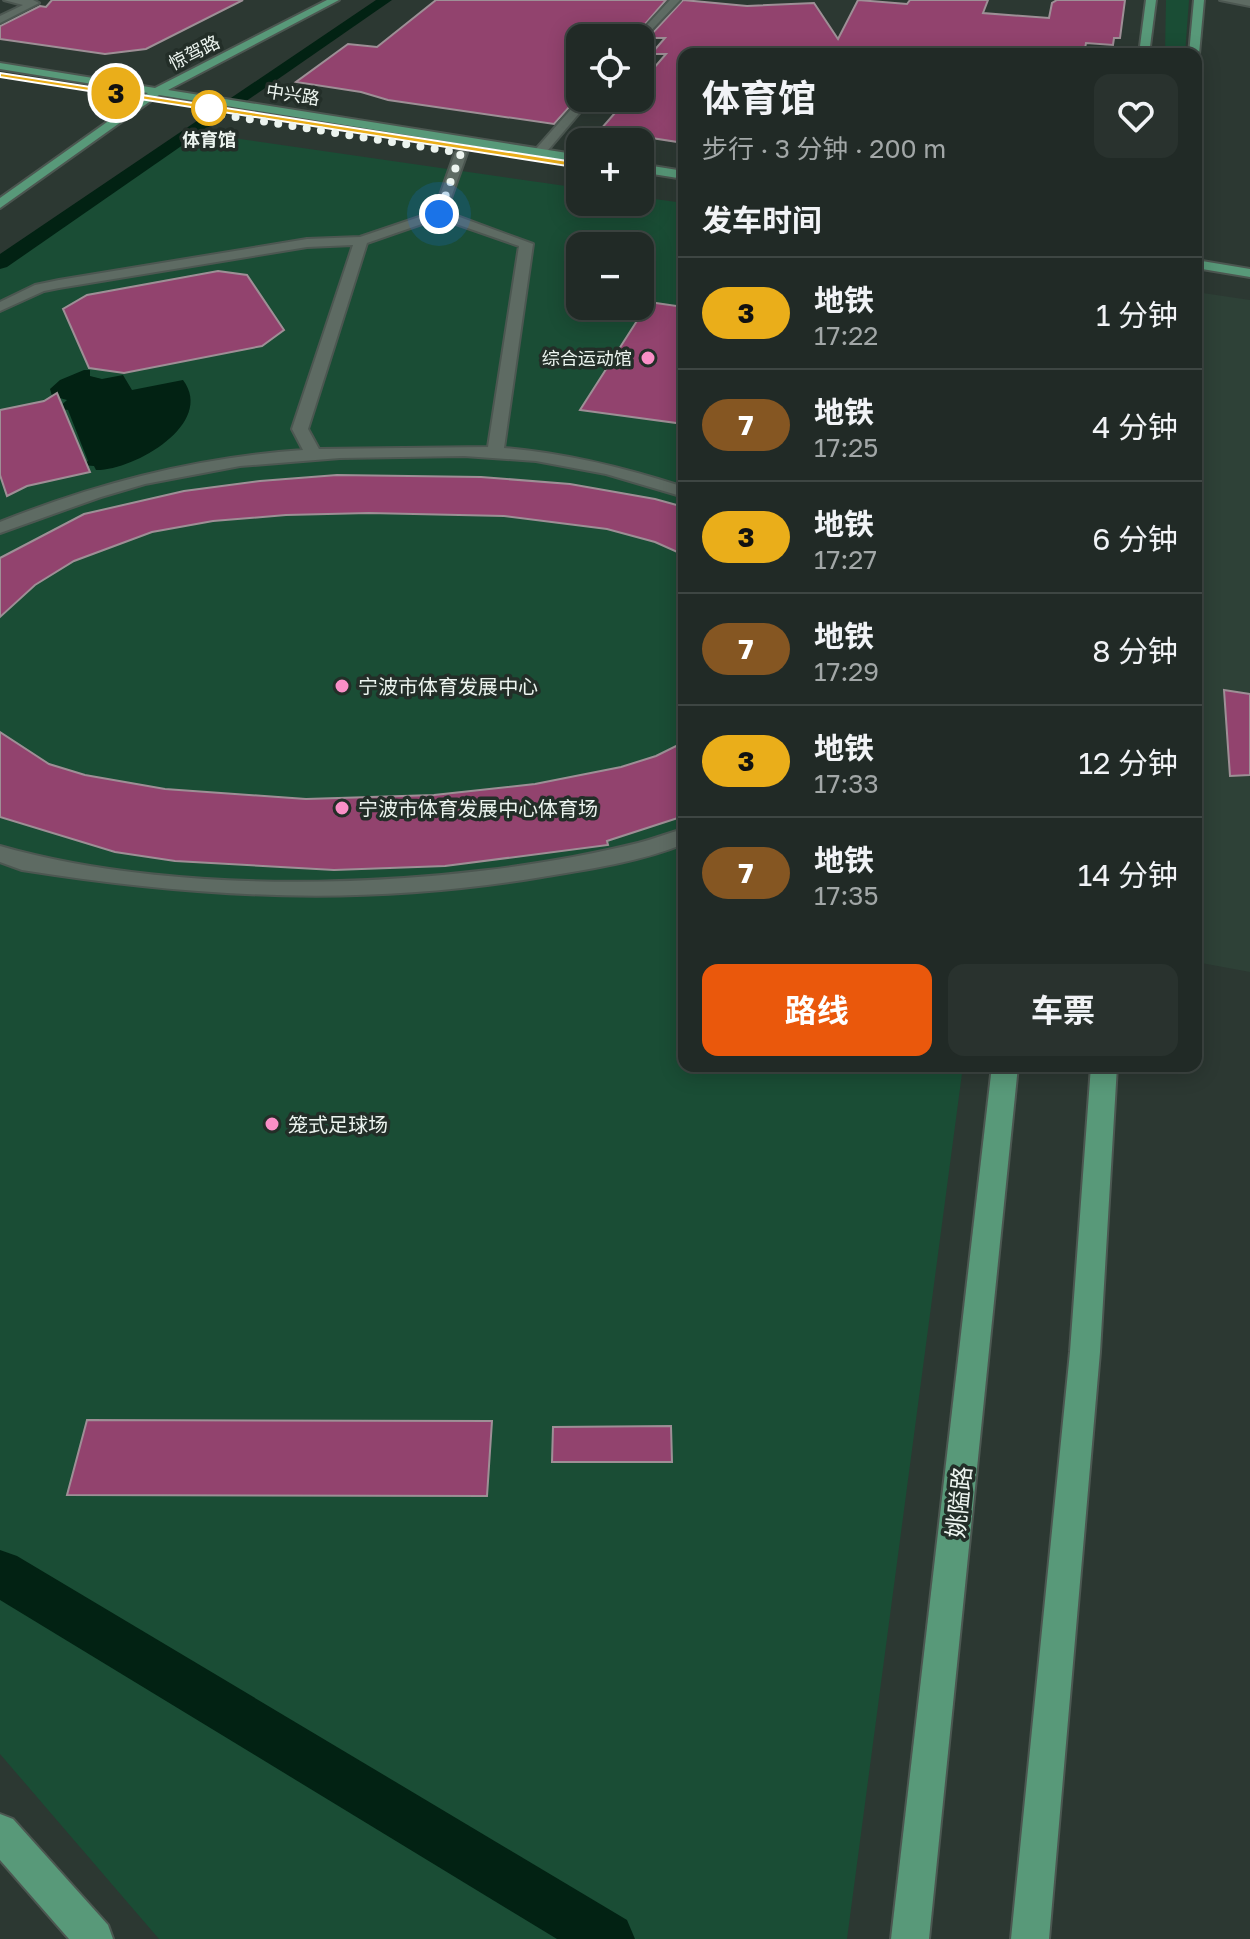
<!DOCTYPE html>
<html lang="zh">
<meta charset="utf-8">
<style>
:root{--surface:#212a26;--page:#29322e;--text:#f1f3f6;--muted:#a2a7a7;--line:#3e4643;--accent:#ea580c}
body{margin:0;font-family:"Golos Text","Noto Sans SC",sans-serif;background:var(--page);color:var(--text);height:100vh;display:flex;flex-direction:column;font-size:30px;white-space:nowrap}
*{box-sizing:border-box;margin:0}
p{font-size:26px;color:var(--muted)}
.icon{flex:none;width:44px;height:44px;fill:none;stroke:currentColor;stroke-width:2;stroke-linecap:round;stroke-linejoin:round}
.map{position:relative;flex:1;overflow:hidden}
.sheet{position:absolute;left:678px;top:48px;width:524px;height:1024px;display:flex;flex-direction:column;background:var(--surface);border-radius:16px;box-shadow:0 4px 20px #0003,0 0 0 2px var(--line)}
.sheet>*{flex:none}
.badge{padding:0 16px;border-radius:26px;font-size:28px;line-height:52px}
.controls{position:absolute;left:566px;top:24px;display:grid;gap:16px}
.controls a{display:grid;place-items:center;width:88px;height:88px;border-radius:16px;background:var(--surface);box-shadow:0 4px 20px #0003,0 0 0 2px var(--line);font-size:40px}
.you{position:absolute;width:40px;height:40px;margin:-20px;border:6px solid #fff;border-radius:50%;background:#1a73e8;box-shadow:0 0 0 12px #1a73e833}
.map>.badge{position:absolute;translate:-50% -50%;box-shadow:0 0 0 4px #fff}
h2{padding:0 24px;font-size:30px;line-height:72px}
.round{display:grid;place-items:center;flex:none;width:84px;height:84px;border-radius:16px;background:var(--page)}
.headline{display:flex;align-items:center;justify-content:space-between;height:136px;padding:0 24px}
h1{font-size:38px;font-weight:700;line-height:60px}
.action{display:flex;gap:16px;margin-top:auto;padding:16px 24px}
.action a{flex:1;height:92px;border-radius:16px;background:var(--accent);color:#fff;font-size:32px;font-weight:700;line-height:92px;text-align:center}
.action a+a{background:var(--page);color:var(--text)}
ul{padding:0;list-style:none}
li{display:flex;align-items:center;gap:24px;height:112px;padding:0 24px;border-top:2px solid var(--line)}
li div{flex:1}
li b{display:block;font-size:30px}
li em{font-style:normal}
li .badge{min-width:88px;font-weight:700;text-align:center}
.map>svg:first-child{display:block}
.built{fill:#2e4137}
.green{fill:#1a4d35;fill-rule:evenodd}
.water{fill:#022213}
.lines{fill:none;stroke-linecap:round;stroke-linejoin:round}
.canal{fill:#022213;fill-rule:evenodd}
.building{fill:#92436e;stroke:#9e8f96;stroke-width:2}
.minor-casing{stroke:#4c5751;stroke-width:4}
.major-casing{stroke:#4c5751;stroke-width:4}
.minor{fill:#5e6b63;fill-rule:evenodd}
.major{fill:#589979;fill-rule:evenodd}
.line{fill:#eaae1a;stroke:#fff;stroke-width:2}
.walk{stroke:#ecf4ef;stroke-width:8;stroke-dasharray:0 14.4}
.stop-dot{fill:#fff;stroke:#eaae1a;stroke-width:4}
.poi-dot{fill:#fa8fc7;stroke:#232e28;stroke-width:3}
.labels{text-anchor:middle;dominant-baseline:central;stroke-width:7;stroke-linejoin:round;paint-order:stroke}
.far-street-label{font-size:18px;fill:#ecf4ef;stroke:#232e28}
.far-stop-label{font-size:18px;font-weight:bold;fill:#ecf4ef;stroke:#232e28}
.far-poi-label{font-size:18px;fill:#ecf4ef;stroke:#232e28;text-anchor:end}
.poi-label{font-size:20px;fill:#ecf4ef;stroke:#232e28;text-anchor:start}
.near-street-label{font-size:24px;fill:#ecf4ef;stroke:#232e28}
</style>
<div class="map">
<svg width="1250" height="1939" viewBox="0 0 1250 1939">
<rect width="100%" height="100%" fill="#2c3832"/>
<!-- built -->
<path class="built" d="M1196,292L1250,300V972L1196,962Z"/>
<!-- green -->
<g class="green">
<path d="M1166,0H1189L1185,54H1165Z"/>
<path d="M198,133L580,188V202H640V197L684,203V1066H963L847,1939H159L0,1754V268ZM580,246H640V306H580Z"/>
</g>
<!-- water -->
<path class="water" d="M84,370H90V376L102,379L123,375L132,390L183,380C216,424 133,471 96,470L94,466L81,465L88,461L68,410L58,408L67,400L52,396L50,389L60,380Z"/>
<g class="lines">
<!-- canal -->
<g class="canal">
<path d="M376,0H392L7,267L0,269V254Z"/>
<path d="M0,1550L17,1556L627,1920L635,1939H557L0,1600Z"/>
</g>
</g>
<!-- building -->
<g class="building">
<path d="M52,0H243L146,49L105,54L0,39V26L40,6L46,7Z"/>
<path d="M436,0H666L633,38H580V95L554,124L388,100L361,92L296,82L348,44L377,47Z"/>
<path d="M683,0L747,6L814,3L838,39L858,0L907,4L910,0H988L983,13L1049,18L1052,3L1057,0H1125L1120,38H1114L1113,45L1086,43L1084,54L986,50L985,54H909L819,47L814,54H684V143L600,130L628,98H640V84L666,54H651L665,38H648Z"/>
<path d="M218,271L247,275L284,330L262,346L124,373L89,368L63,309L87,295Z"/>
<path d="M649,302L684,307V424L580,410Z"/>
<path d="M57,393L90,472L27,486L7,496L0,475V410L44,401Z"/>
<path d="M337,475L481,477L570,484L655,499L684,507V555L655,542L607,529L504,516L369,513L286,515L213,521L152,532L74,561L35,585L0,617V558L84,514L184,491L260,481Z"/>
<path d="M1224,690L1250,694V775L1230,776Z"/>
<path d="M0,732L49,764L85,775L165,789L306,799L434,795L535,784L621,767L656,756L684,742V816L607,841L608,845L445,866L334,870L175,861L115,852L0,817Z"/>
<path d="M87,1420L492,1421L487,1496L67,1495Z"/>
<path d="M671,1426L672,1462H552L553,1427Z"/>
</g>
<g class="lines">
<!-- minor casing -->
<g class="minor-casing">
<g id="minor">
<path d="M4,0H33L39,3L0,23V16L23,5Z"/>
<path d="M670,0H680L640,42L636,37Z"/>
<path d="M1220,0H1250V6Z"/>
<path d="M581,98H592L543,156H535V150Z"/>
<path d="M461,149L467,153L446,212L533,244L504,448C566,453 625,468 684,487V497L606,474L536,461L464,456L340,458L240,466L145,484L101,497L0,533V522C97,483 199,457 303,450L292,429L353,245L307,247L59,288L44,291L0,311V302L35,285L59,280L307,239L360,237L434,212L455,153ZM439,218L519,246L488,447L319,449L308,429L367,243Z"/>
<path d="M684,829V844C639,862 590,869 542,877C365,907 198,898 22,870L0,862V846C184,899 452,889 638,843C654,839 668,833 684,829Z"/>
</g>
</g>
<!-- major casing -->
<g class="major-casing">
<g id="major">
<path d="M327,0H339L168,90L580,155V163L159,95L0,208V198L148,93L0,69V63L155,88Z"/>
<path d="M1146,0H1156L1149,54H1139Z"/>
<path d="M1194,0H1204L1199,54L1196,57V54H1189Z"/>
<path d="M640,164L684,171V179L640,172Z"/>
<path d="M1196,260L1250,269V277L1196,268Z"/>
<path d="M992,1066H1018L929,1939H891Z"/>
<path d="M1091,1066H1117L1100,1352L1049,1939H1011L1070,1352Z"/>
<path d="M0,1814L13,1819L108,1925L113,1939H69L0,1860Z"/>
</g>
</g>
<!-- minor -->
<use href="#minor" class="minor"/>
<!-- major -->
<use href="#major" class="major"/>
</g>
<!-- line -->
<path class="line" d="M0,73L580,163L584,165L580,168L0,77Z"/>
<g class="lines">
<!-- walk -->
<path class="walk" d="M209,108L217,114L461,153L439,214"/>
</g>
<!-- markers -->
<circle class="stop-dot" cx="209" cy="108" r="16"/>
<g class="poi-dot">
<circle cx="648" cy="358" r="8"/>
<circle cx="342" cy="686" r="8"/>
<circle cx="342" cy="808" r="8"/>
<circle cx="272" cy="1124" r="8"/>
</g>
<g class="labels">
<!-- far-street labels -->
<g class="far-street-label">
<text transform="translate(194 52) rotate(-27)">惊驾路</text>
<text transform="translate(293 94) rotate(9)">中兴路</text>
</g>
<!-- far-stop labels -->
<g class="far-stop-label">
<text x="209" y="139">体育馆</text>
</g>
<!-- far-poi labels -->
<g class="far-poi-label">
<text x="632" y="358">综合运动馆</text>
</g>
<!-- poi labels -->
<g class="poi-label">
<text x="358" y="686">宁波市体育发展中心</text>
<text x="358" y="808">宁波市体育发展中心体育场</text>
<text x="288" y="1124">笼式足球场</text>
</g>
<!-- near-street labels -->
<g class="near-street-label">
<text transform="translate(958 1502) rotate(-84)">姚隘路</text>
</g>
</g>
</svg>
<div class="controls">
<a><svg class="icon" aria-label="locate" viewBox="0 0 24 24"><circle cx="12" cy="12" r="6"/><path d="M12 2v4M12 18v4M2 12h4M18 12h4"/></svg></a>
<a>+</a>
<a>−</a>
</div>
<div class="you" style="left:439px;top:214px"></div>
<b class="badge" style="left:116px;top:93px;background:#eaae1a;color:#111">3</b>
<section class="sheet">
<div class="headline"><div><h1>体育馆</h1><p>步行 · 3 分钟 · 200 m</p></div><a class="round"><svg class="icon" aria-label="heart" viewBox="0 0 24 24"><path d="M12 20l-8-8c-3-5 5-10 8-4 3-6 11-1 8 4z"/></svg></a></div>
<h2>发车时间</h2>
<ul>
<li><span class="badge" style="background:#eaae1a;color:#111">3</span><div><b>地铁</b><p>17:22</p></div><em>1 分钟</em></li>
<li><span class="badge" style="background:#855622;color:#fff">7</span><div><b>地铁</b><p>17:25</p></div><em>4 分钟</em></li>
<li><span class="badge" style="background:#eaae1a;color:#111">3</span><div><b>地铁</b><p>17:27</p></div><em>6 分钟</em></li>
<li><span class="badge" style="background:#855622;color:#fff">7</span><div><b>地铁</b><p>17:29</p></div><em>8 分钟</em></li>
<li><span class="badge" style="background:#eaae1a;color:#111">3</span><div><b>地铁</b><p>17:33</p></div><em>12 分钟</em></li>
<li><span class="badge" style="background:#855622;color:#fff">7</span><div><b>地铁</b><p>17:35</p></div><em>14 分钟</em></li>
</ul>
<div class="action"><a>路线</a><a>车票</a></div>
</section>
</div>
